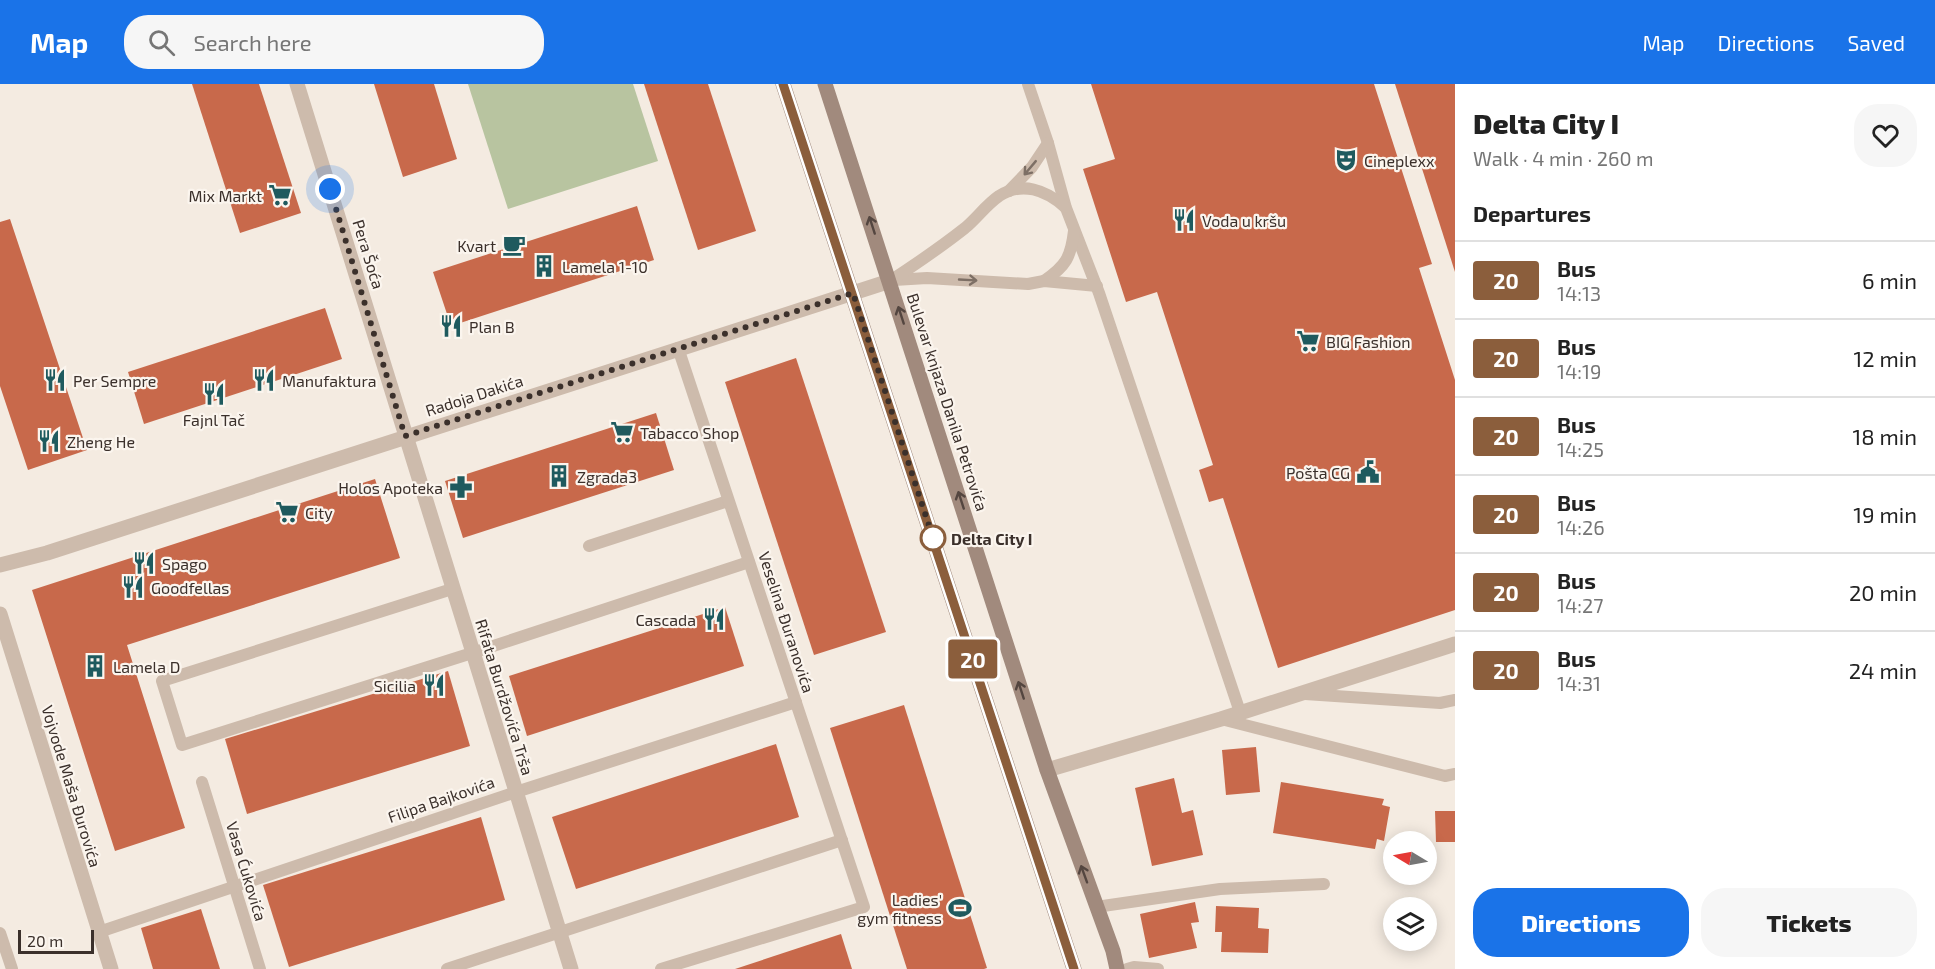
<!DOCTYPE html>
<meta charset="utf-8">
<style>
:root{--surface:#fff;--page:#f6f6f6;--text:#222;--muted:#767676;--line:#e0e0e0;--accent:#1a73e8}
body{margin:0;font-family:"Exo 2",sans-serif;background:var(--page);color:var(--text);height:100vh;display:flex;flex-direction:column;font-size:22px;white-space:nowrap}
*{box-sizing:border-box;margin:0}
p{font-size:20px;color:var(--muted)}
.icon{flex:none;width:33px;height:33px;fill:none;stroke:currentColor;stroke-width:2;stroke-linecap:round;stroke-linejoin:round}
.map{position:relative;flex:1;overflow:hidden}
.side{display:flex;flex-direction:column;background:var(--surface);width:480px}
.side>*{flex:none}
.badge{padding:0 12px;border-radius:4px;font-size:21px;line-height:39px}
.needle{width:39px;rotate:280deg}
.tools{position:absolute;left:1383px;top:747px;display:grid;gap:12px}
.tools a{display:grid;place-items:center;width:54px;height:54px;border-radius:50%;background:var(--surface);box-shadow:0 3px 15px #0003;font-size:30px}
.scale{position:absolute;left:18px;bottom:15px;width:76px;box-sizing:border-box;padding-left:6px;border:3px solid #3b302b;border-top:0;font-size:16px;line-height:21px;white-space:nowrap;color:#3b302b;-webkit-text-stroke:4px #fbf5ee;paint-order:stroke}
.you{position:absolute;width:30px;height:30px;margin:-15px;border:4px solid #fff;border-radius:50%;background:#1a73e8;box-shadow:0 0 0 9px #1a73e833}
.map>.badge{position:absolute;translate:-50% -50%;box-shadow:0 0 0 3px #fff}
h2{padding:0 18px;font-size:22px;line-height:54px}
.round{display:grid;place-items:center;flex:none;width:63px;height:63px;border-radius:24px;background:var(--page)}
.summary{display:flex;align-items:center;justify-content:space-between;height:102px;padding:0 18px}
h1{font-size:28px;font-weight:800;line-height:45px}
.primary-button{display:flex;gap:12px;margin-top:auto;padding:12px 18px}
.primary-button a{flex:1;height:69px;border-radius:24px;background:var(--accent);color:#fff;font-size:24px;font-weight:800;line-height:69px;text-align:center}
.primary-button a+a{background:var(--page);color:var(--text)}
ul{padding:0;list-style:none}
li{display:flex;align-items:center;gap:18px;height:78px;padding:0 18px;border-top:2px solid var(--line)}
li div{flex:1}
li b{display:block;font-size:22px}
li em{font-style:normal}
li .badge{min-width:66px;font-weight:700;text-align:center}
header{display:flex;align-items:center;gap:36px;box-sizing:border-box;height:84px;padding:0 30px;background:var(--accent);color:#fff}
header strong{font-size:28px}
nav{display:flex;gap:33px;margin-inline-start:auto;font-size:21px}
.search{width:420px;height:54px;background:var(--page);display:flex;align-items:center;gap:15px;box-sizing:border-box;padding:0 21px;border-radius:24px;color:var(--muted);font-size:22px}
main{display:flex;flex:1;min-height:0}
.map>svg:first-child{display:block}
.green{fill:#b8c4a0}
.building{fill:#c8694b}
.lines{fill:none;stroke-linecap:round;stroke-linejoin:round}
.service{stroke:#cdbbac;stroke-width:12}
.minor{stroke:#cdbbac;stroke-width:15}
.secondary{stroke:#a18a7d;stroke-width:15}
.oneway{stroke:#7d6f65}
.oneway2{stroke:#544640}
.line-casing{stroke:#fff;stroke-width:14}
.line{stroke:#8b5e3c;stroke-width:9}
.walk{stroke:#3b302b;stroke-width:6;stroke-dasharray:0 10.8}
.stop-dot{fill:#fff;stroke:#8b5e3c;stroke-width:3}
.labels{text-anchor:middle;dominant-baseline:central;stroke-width:4.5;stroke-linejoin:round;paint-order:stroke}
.poi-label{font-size:16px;fill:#3b302b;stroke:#fbf5ee;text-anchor:start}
.street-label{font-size:16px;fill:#3b302b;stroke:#fbf5ee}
.stop-label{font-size:16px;font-weight:bold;fill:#3b302b;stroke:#fbf5ee;text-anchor:start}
</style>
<header>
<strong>Map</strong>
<div class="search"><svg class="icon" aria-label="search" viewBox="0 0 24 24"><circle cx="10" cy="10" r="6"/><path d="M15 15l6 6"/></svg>Search here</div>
<nav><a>Map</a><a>Directions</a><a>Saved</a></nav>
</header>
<main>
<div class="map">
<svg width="1455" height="885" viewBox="0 0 1455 885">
<rect width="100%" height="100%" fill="#f4ebe1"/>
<!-- green -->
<path class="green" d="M468,0H633L658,77L508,125Z"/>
<!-- building -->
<g class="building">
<path d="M192,0H259L301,129L240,149Z"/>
<path d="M374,0H434L457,75L403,93Z"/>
<path d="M644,0H708L756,147L698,166Z"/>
<path d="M1091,0H1374L1432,180L1419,184L1455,296V526L1278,584L1223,414L1209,418L1199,386L1213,381L1157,208L1126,218L1083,85L1115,75Z"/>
<path d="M1395,0H1455V188Z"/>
<path d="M637,122L654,176L451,242L433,188Z"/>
<path d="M10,135L87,366L28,386L0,302V138Z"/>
<path d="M325,224L342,275L144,340L128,288Z"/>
<path d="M796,274L886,548L814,571L725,298Z"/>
<path d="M656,329L674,386L463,454L445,397Z"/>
<path d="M375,395L400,474L127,561L185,744L115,767L32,506Z"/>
<path d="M725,523L744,582L527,652L509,592Z"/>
<path d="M448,587L470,662L247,730L225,655Z"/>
<path d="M904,621L987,884L984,885H907L830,644Z"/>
<path d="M776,660L799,733L576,805L552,733Z"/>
<path d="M1256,663L1260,708L1226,711L1222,666Z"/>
<path d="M1174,694L1182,729L1193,726L1203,771L1152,782L1135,704Z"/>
<path d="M1281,698L1384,715L1382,721L1390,723L1384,757L1377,755L1375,765L1273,749Z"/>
<path d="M1435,727H1455V758H1436Z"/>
<path d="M481,733L505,816L289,883L263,801Z"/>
<path d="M1195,818L1199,838L1191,839L1197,864L1149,874L1140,830Z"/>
<path d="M1216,822L1259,824L1258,844L1269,845L1268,869L1221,868L1222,848H1215Z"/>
<path d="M201,825L220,885H153L141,844Z"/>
<path d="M841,850L852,885H735Z"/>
</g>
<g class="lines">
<!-- service -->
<g class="service">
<path d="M1028,0L1048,59L1066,124L1099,209L1240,628"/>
<path d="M1009,107L1032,83L1048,59"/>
<path d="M894,196L927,194L1028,200L1044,197L1097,202"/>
<path d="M890,197C916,180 941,163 965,144C977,134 986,121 999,112C1022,97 1046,106 1065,123"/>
<path d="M1044,197C1066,182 1071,173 1074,147"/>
<path d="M589,462L728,417"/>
<path d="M452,505L162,597L182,661L472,569L749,478"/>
<path d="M1305,610L1440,619L1455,616"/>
<path d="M1221,635L1445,692L1455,690"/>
<path d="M202,698L260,885"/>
<path d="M1096,823L1220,805L1324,800"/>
<path d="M99,848L516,708L796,618"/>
<path d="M0,849L12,885"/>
<path d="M447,885L842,756"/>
<path d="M661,885L864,823L678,264"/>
<path d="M1127,885L1134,883L1158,885"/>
</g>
<!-- minor -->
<g class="minor">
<path d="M297,0L571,885"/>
<path d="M0,481L47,469L890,197"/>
<path d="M0,530L111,885"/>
<path d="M1047,686L1221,635L1455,560"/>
</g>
<!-- secondary -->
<g class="secondary">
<path d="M783,0L1074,885"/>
<path d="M825,0L1047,686L1113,867L1117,885"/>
</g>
</g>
<!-- one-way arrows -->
<defs><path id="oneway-shaft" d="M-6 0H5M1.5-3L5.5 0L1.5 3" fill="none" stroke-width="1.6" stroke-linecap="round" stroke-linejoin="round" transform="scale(1.5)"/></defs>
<g class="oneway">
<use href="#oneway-shaft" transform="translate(1030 84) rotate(130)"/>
<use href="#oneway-shaft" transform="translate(968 196) rotate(3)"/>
</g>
<g class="oneway2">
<use href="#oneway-shaft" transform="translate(872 141) rotate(-108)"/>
<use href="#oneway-shaft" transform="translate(901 231) rotate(-108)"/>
<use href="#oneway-shaft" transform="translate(961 416) rotate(-108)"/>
<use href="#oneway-shaft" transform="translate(1021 606) rotate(-108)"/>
<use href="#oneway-shaft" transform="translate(1084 790) rotate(-110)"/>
</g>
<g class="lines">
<!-- line casing -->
<g class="line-casing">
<path id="line" d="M783,0L1074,885"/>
</g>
<!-- line -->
<use href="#line" class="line"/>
<!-- walk -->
<path class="walk" d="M330,105L405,352L853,209L933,454"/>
</g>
<!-- icons -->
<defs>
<g id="theatre-bare" transform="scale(1.8)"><path d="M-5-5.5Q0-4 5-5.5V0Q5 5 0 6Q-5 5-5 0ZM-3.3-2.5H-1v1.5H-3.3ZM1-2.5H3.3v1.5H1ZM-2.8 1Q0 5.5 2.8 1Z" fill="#1f5a5e" stroke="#fbf5ee" stroke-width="2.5" paint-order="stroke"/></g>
<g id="supermarket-bare" transform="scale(1.8)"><path d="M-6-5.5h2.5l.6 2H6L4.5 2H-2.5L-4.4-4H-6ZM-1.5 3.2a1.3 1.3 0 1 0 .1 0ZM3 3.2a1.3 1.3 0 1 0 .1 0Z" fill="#1f5a5e" stroke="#fbf5ee" stroke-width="2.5" paint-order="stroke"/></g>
<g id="restaurant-bare" transform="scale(1.8)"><path d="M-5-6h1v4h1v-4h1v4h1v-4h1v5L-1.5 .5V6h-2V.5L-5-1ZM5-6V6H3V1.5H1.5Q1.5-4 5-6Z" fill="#1f5a5e" stroke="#fbf5ee" stroke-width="2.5" paint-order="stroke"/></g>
<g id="cafe-bare" transform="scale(1.8)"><path d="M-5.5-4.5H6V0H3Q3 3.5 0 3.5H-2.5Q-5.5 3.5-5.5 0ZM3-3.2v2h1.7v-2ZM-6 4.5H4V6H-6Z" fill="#1f5a5e" stroke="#fbf5ee" stroke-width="2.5" paint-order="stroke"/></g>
<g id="building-bare" transform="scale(1.8)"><path d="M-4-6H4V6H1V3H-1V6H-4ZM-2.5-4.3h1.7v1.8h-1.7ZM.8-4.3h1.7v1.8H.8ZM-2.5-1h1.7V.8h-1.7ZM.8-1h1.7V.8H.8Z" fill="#1f5a5e" stroke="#fbf5ee" stroke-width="2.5" paint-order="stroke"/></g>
<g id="civic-bare" transform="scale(1.8)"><path d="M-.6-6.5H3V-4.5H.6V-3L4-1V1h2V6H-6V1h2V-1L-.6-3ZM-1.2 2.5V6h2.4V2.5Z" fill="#1f5a5e" stroke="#fbf5ee" stroke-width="2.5" paint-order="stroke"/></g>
<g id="pharmacy-bare" transform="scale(1.8)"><path d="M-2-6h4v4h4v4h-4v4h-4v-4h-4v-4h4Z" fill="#1f5a5e" stroke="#fbf5ee" stroke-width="2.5" paint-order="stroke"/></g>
<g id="stadium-bare" transform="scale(1.8)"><path d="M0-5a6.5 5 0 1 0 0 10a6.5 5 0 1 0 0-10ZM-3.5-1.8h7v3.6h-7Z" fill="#1f5a5e" stroke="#fbf5ee" stroke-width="2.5" paint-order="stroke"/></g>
</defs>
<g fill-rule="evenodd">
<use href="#theatre-bare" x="1346" y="76"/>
<use href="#supermarket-bare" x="280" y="111"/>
<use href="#restaurant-bare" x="1184" y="136"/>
<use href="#cafe-bare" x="514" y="161"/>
<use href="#building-bare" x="544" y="182"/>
<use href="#restaurant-bare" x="451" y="242"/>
<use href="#supermarket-bare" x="1308" y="257"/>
<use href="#restaurant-bare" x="55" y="296"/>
<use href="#restaurant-bare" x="264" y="296"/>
<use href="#restaurant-bare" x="214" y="310"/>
<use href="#supermarket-bare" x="622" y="348"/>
<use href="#restaurant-bare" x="49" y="357"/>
<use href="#civic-bare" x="1368" y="388"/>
<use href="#building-bare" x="559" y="392"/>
<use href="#pharmacy-bare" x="461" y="403"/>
<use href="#supermarket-bare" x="287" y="428"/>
<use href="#restaurant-bare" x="144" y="479"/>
<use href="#restaurant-bare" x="133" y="503"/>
<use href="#restaurant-bare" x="714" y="535"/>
<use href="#building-bare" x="95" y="582"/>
<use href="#restaurant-bare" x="434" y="601"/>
<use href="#stadium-bare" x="960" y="824"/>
</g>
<!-- markers -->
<circle class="stop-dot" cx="933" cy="454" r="12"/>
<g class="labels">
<!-- poi labels -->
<g class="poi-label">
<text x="1364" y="76">Cineplexx</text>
<text x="262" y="111" text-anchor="end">Mix Markt</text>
<text x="1202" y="136">Voda u kršu</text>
<text x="496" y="161" text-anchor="end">Kvart</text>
<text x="562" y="182">Lamela 1-10</text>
<text x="469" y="242">Plan B</text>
<text x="1326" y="257">BIG Fashion</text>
<text x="73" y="296">Per Sempre</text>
<text x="282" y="296">Manufaktura</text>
<text x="214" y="335" text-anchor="middle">Fajnl Tač</text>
<text x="640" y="348">Tabacco Shop</text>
<text x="67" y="357">Zheng He</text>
<text x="1350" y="388" text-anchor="end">Pošta CG</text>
<text x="577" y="392">Zgrada3</text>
<text x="443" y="403" text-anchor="end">Holos Apoteka</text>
<text x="305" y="428">City</text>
<text x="162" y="479">Spago</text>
<text x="151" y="503">Goodfellas</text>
<text x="696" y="535" text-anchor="end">Cascada</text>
<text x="113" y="582">Lamela D</text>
<text x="416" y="601" text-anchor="end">Sicilia</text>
<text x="942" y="815" text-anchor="end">Ladies'<tspan x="942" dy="18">gym fitness</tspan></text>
</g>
<!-- street labels -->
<g class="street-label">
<text transform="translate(369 170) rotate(73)">Pera Šoća</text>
<text transform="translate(474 311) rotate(-18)">Radoja Dakića</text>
<text transform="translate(948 318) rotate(72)">Bulevar knjaza Danila Petrovića</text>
<text transform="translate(787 538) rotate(72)">Veselina Đuranovića</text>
<text transform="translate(505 613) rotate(73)">Rifata Burdžovića Trša</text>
<text transform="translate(72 702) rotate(73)">Vojvode Maša Đurovića</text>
<text transform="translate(441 715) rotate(-19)">Filipa Bajkovića</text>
<text transform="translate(247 787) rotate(73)">Vasa Ćukovića</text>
</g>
<!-- stop labels -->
<g class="stop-label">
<text x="951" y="454">Delta City I</text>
</g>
</g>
</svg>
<div class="tools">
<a><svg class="needle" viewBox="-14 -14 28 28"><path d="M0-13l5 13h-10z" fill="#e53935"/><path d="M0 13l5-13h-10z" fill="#767676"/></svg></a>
<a><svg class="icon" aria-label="layers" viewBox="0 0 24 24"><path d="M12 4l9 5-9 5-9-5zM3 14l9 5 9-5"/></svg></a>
</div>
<div class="scale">20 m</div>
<div class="you" style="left:330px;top:105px"></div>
<b class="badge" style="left:973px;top:575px;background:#8b5e3c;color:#fff">20</b>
</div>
<section class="side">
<div class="summary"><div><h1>Delta City I</h1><p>Walk · 4 min · 260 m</p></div><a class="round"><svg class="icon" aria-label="heart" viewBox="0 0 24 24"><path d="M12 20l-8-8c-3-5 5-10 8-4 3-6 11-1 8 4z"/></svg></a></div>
<h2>Departures</h2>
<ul>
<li><span class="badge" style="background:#8b5e3c;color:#fff">20</span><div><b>Bus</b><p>14:13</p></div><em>6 min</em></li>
<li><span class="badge" style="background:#8b5e3c;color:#fff">20</span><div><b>Bus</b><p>14:19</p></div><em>12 min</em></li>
<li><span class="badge" style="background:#8b5e3c;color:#fff">20</span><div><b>Bus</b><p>14:25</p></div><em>18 min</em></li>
<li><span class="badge" style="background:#8b5e3c;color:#fff">20</span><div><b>Bus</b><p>14:26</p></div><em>19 min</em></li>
<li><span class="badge" style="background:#8b5e3c;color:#fff">20</span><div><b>Bus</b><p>14:27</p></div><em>20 min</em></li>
<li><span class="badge" style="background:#8b5e3c;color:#fff">20</span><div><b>Bus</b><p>14:31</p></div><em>24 min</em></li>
</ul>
<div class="primary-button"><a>Directions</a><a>Tickets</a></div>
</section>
</main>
